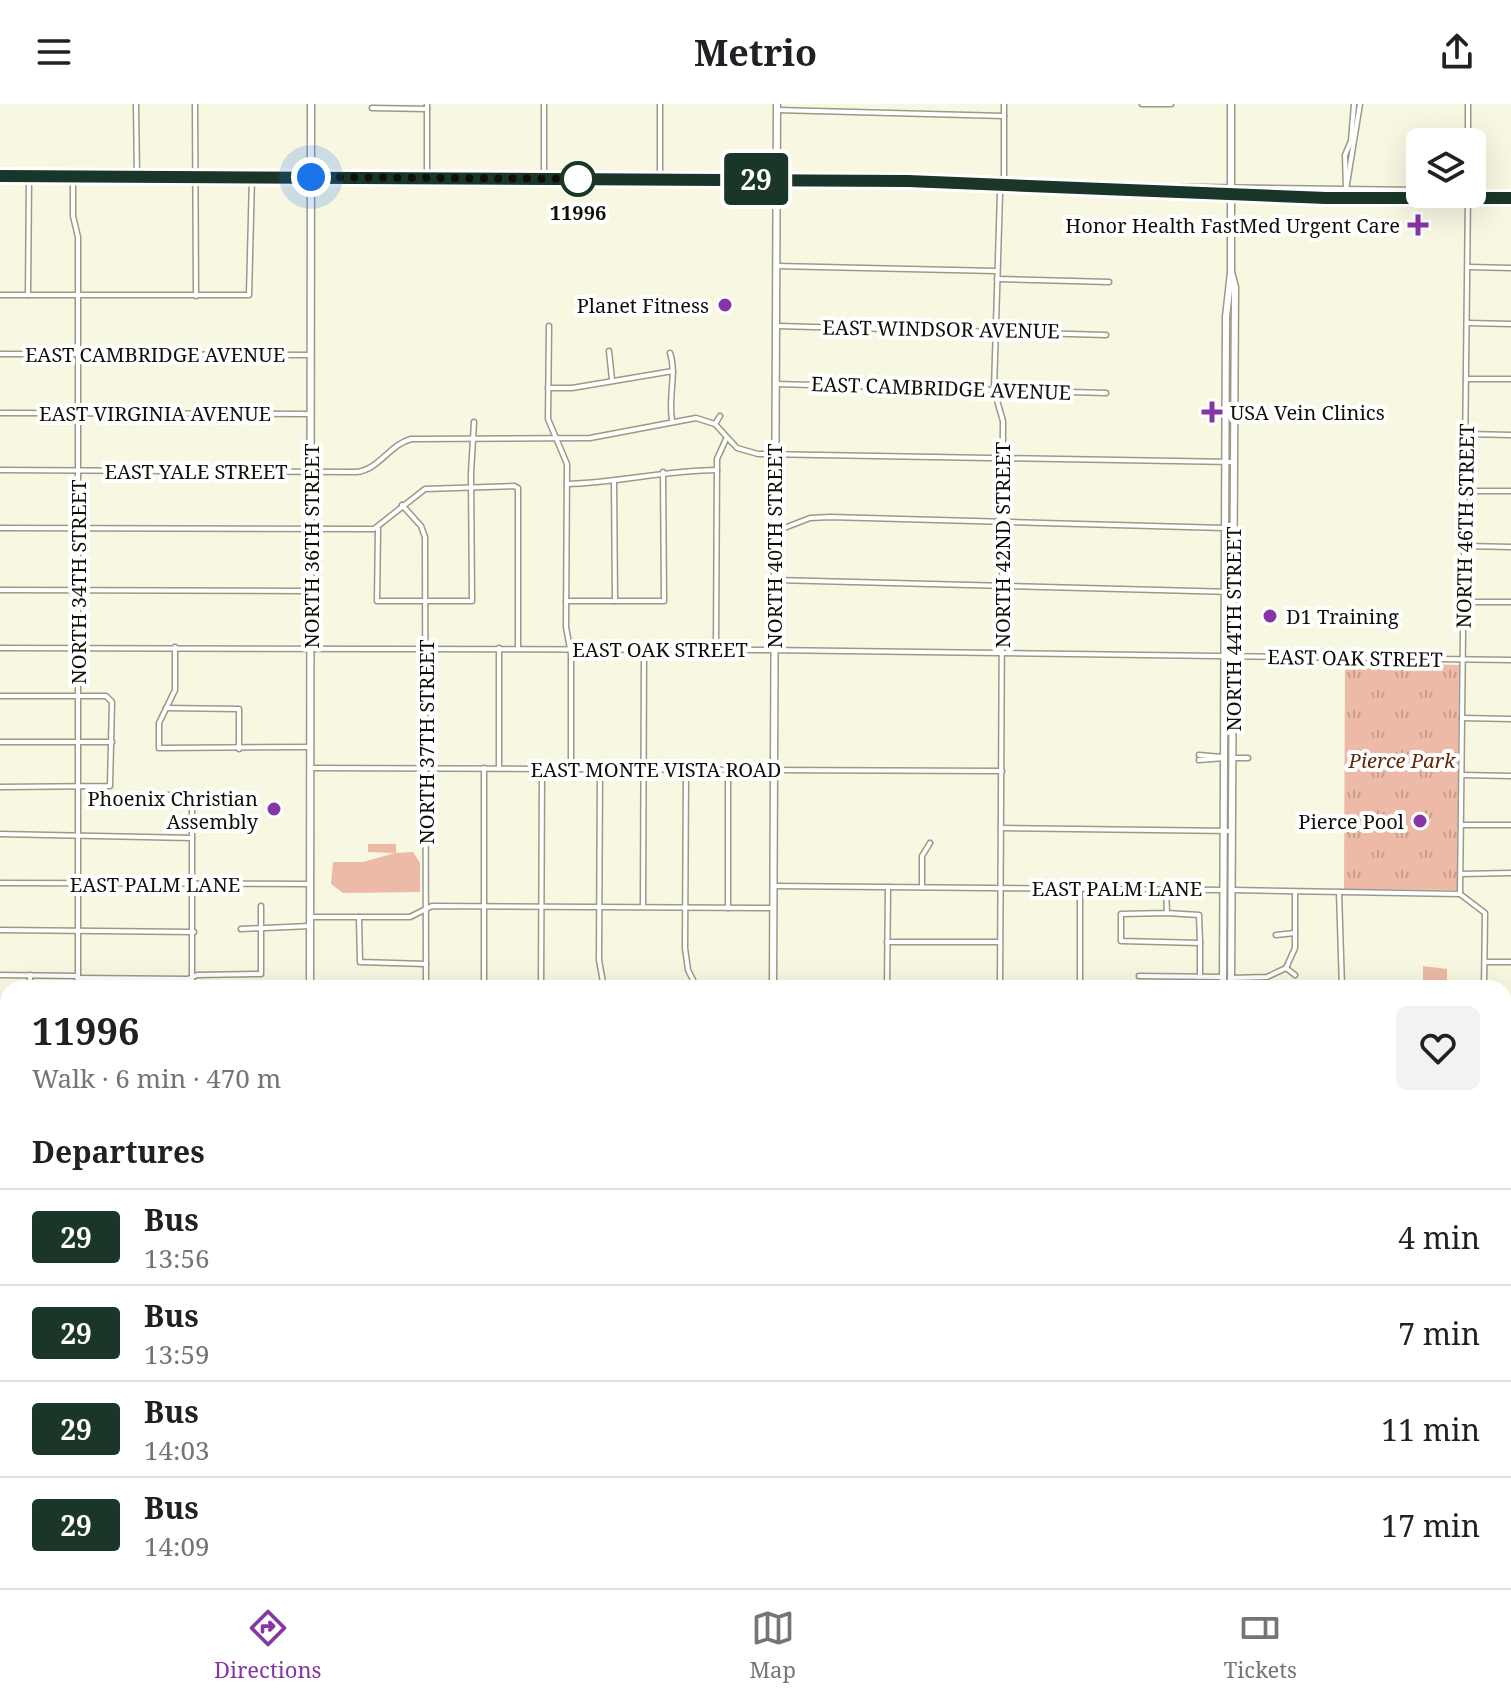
<!DOCTYPE html>
<meta charset="utf-8">
<style>
:root{--surface:#fff;--page:#f2f2f2;--text:#202124;--muted:#757577;--line:#e0e0e0;--accent:#8535a5}
body{margin:0;font-family:"Noto Serif",serif;background:var(--page);color:var(--text);height:100vh;display:flex;flex-direction:column;font-size:30px;white-space:nowrap}
*{box-sizing:border-box;margin:0}
p{font-size:26px;color:var(--muted)}
.icon{flex:none;width:44px;height:44px;fill:none;stroke:currentColor;stroke-width:2;stroke-linecap:round;stroke-linejoin:round}
.map{position:relative;flex:1;overflow:hidden}
.sheet{position:absolute;left:0px;top:876px;width:1512px;height:608px;display:flex;flex-direction:column;background:var(--surface);border-radius:24px 24px 0 0;box-shadow:0 8px 32px #0002}
.sheet>*{flex:none}
.badge{padding:0 16px;border-radius:6px;font-size:28px;line-height:52px}
.buttons{position:absolute;left:1406px;top:24px;display:grid;gap:16px}
.buttons a{display:grid;place-items:center;width:80px;height:80px;border-radius:12px;background:var(--surface);box-shadow:0 8px 32px #0002;font-size:40px}
.you{position:absolute;width:40px;height:40px;margin:-20px;border:6px solid #fff;border-radius:50%;background:#1a73e8;box-shadow:0 0 0 12px #1a73e833}
.map>.badge{position:absolute;translate:-50% -50%;box-shadow:0 0 0 4px #fff}
h2{padding:0 32px;font-size:30px;line-height:72px}
.round{display:grid;place-items:center;flex:none;width:84px;height:84px;border-radius:12px;background:var(--page)}
.head{display:flex;align-items:center;justify-content:space-between;height:136px;padding:0 32px}
h1{font-size:38px;font-weight:700;line-height:60px}
ul{padding:0;list-style:none}
li{display:flex;align-items:center;gap:24px;height:96px;padding:0 32px;border-top:2px solid var(--line)}
li div{flex:1}
li b{display:block;font-size:30px}
li em{font-style:normal}
li .badge{min-width:88px;font-weight:700;text-align:center}
header{display:flex;justify-content:space-between;align-items:center;height:104px;padding:0 32px;background:var(--surface);font-size:36px;font-weight:700}
.menu{display:flex;justify-content:space-around;align-items:center;height:112px;border-top:2px solid var(--line);background:var(--surface);font-size:22px;color:var(--muted)}
.menu a{display:grid;justify-items:center;gap:4px}
.menu .active{color:var(--accent)}
.map>svg:first-child{display:block}
.grass{fill:#ecbaa6}
.park{fill:url(#park-tufts)}
.water{fill:url(#water-rules)}
.lines{fill:none;stroke-linecap:round;stroke-linejoin:round}
.canal{stroke:#8fd5b3;stroke-width:4}
.minor-casing{stroke:#9b9a87;stroke-width:7}
.major-casing{stroke:#9b9a87;stroke-width:9}
.highway-casing{stroke:#9b9a87;stroke-width:10}
.minor{stroke:#fff;stroke-width:4}
.major{stroke:#fff;stroke-width:6}
.highway{stroke:#fff;stroke-width:7}
.highway-bridge-casing{stroke:#9b9a87;stroke-width:10;stroke-linecap:butt}
.highway-bridge{stroke:#fff;stroke-width:7}
.line-casing{stroke:#fff;stroke-width:18}
.line{stroke:#193628;stroke-width:12}
.walk{stroke:#100f08;stroke-width:8;stroke-dasharray:0 14.4}
.stop-dot{fill:#fff;stroke:#193628;stroke-width:4}
.poi-dot{fill:#8535a5;stroke:#fff;stroke-width:3}
.labels{text-anchor:middle;dominant-baseline:central;stroke-width:8;stroke-linejoin:round;paint-order:stroke}
.stop-label{font-size:20px;font-weight:bold;fill:#100f08;stroke:#fff}
.poi-label{font-size:20px;fill:#100f08;stroke:#fff;text-anchor:end}
.street-label{font-size:20px;fill:#100f08;stroke:#fff}
.park-label{font-size:20px;font-style:italic;fill:#5f2609;stroke:#fff}
</style>
<header><svg class="icon" aria-label="menu" viewBox="0 0 24 24"><path d="M4 6h16M4 12h16M4 18h16"/></svg>Metrio<svg class="icon" aria-label="share" viewBox="0 0 24 24"><path d="M12 15V3M7 8l5-5 5 5M5 13v7h14v-7"/></svg></header>
<div class="map">
<svg width="1511" height="1484" viewBox="0 0 1511 1484">
<defs>
<pattern id="park-tufts" width="24" height="20" patternUnits="userSpaceOnUse" patternTransform="scale(2)"><rect width="24" height="20" fill="#ecbaa6"/><path d="M3 7l-1-3M5 7V3M7 7l1-3M15 17l-1-3M17 17v-4M19 17l1-3" fill="none" stroke="#c99f8d"/></pattern>
<pattern id="water-rules" width="6" height="5" patternUnits="userSpaceOnUse" patternTransform="scale(2)"><rect width="6" height="5" fill="#8fd5b3"/><path d="M0 2.5h6" fill="none" stroke="#7ab698"/></pattern>
</defs>
<rect width="100%" height="100%" fill="#f8f7e2"/>
<!-- grass -->
<g class="grass">
<path d="M368,740H396V749L413,748L420,759V788L343,789L331,780L333,758H363L395,749L368,748Z"/>
<path d="M1423,862L1447,865V884H1423Z"/>
</g>
<!-- park -->
<path class="park" d="M1345,558L1459,561L1457,786L1344,785Z"/>
<!-- water -->
<path class="water" d="M278,1476H393V1484H274Z"/>
<g class="lines">
<!-- canal -->
<g class="canal">
<path d="M1504,1098L1511,1086"/>
<path d="M0,1288L8,1295"/>
<path d="M220,1476L229,1484"/>
<path d="M1486,1476V1482"/>
</g>
<!-- minor casing -->
<g class="minor-casing">
<g id="minor">
<path d="M136,0L137,73"/>
<path d="M195,0L196,192"/>
<path d="M660,0V75"/>
<path d="M1142,0H1171"/>
<path d="M1468,0V38"/>
<path d="M372,4L427,5"/>
<path d="M777,6L1004,12"/>
<path d="M73,73V112L78,133V884"/>
<path d="M427,74V0"/>
<path d="M544,75V0"/>
<path d="M1346,86L1345,51L1351,37L1354,0"/>
<path d="M1346,86L1360,0"/>
<path d="M777,162L996,167"/>
<path d="M1468,163L1511,164"/>
<path d="M997,175L1109,178"/>
<path d="M0,191H249L252,73"/>
<path d="M28,191L29,73"/>
<path d="M1467,219L1511,220"/>
<path d="M549,222L548,315L567,360L566,523L571,550V664"/>
<path d="M777,222L1106,231"/>
<path d="M609,247L612,276"/>
<path d="M670,249C677,269 668,293 672,316"/>
<path d="M0,250L310,251"/>
<path d="M1466,275H1511"/>
<path d="M775,280L1106,289"/>
<path d="M548,284H572L673,267"/>
<path d="M0,309L310,310"/>
<path d="M715,320L720,312"/>
<path d="M1466,330L1511,331"/>
<path d="M0,366L356,368C379,366 389,341 411,335L590,334L696,314L715,320L737,344L758,350L1233,358"/>
<path d="M614,378L615,497"/>
<path d="M567,380C618,379 666,366 717,366"/>
<path d="M1465,387H1511"/>
<path d="M402,401L421,422L425,433L426,884"/>
<path d="M0,424L374,425L425,385L514,382L518,384V544"/>
<path d="M378,425L377,497H472L471,369L474,318"/>
<path d="M774,428L810,414L830,413L1224,424"/>
<path d="M1465,442L1511,443"/>
<path d="M775,476L1233,488"/>
<path d="M0,486L310,487"/>
<path d="M566,497H664L663,368"/>
<path d="M1464,498H1511"/>
<path d="M175,543V586L159,619V644L310,643"/>
<path d="M0,544L768,546L1511,556"/>
<path d="M499,544V664"/>
<path d="M716,546L717,355L726,335"/>
<path d="M0,592H106L112,598L110,682L0,683"/>
<path d="M166,604L239,605V645"/>
<path d="M1462,614L1511,615"/>
<path d="M0,638H112"/>
<path d="M1199,651L1222,653"/>
<path d="M1233,654H1248"/>
<path d="M1199,656L1224,654"/>
<path d="M310,664L1002,667"/>
<path d="M600,665L599,856L604,884"/>
<path d="M686,665L685,844L688,866L697,884"/>
<path d="M728,666V804"/>
<path d="M1462,671L1511,672"/>
<path d="M150,691H192V884"/>
<path d="M1461,721H1511"/>
<path d="M1001,724L1232,727"/>
<path d="M0,730L192,734"/>
<path d="M1461,770L1511,769"/>
<path d="M0,779L310,780"/>
<path d="M774,782L1224,786"/>
<path d="M922,783V752L930,739"/>
<path d="M1166,785L1167,809L1121,810V837L1200,839L1199,811L1167,809"/>
<path d="M1232,786L1460,790L1485,809L1484,884"/>
<path d="M1339,788L1342,884"/>
<path d="M1460,790L1468,90"/>
<path d="M643,803L644,546"/>
<path d="M310,813H410L432,802L774,804"/>
<path d="M359,813L360,858L426,860"/>
<path d="M241,825L310,822"/>
<path d="M0,826L194,828"/>
<path d="M1276,831L1295,829"/>
<path d="M887,838H1000"/>
<path d="M1485,858H1511"/>
<path d="M1286,864L1295,844V788"/>
<path d="M0,871L78,872"/>
<path d="M30,871V884"/>
<path d="M1139,872L1222,873"/>
<path d="M1200,873V839"/>
<path d="M77,874L188,875L197,871L261,870V802"/>
<path d="M1231,874L1267,873L1286,864L1295,871"/>
<path d="M484,884V664"/>
<path d="M541,884L542,664"/>
<path d="M887,884L888,783"/>
<path d="M1000,884L1003,317L994,286L1000,89L1004,71V0"/>
<path d="M1080,884V784"/>
<path d="M0,945H8"/>
<path d="M1504,951H1511"/>
<path d="M2,1132L3,1243"/>
<path d="M0,1473H8"/>
<path d="M78,1476L196,1478"/>
<path d="M196,1478L202,1484"/>
<path d="M844,1484L846,1477L884,1478L892,1484"/>
</g>
</g>
<!-- major casing -->
<g class="major-casing">
<g id="major">
<path d="M0,72L908,77L1343,95L1511,94"/>
<path d="M1136,83L1420,87"/>
<path d="M1301,87L1336,90L1343,95"/>
<path d="M310,884L311,0"/>
<path d="M773,884L777,0"/>
<path d="M1223,884L1226,213L1231,168"/>
<path d="M1231,884L1235,183L1231,168V0"/>
<path d="M0,1014H8"/>
<path d="M1504,1015H1511"/>
<path d="M1504,1025H1511"/>
<path d="M788,1476V1484"/>
<path d="M943,1476L969,1484"/>
<path d="M796,1484L797,1476"/>
</g>
</g>
<!-- highway casing -->
<g class="highway-casing">
<g id="highway">
<path d="M1504,1051L1511,1034"/>
<path d="M1504,1071L1511,1051"/>
<path d="M0,1362L8,1365"/>
<path d="M0,1377L8,1379"/>
<path d="M0,1395L8,1397"/>
<path d="M0,1410L8,1411"/>
<path d="M1062,1476L1092,1484"/>
<path d="M1172,1476L1199,1479"/>
<path d="M1317,1476L1390,1484"/>
<path d="M1389,1476L1398,1479"/>
<path d="M1435,1476L1437,1484"/>
</g>
</g>
<!-- minor -->
<use href="#minor" class="minor"/>
<!-- major -->
<use href="#major" class="major"/>
<!-- highway -->
<use href="#highway" class="highway"/>
<!-- highway-bridge casing -->
<g class="highway-bridge-casing">
<g id="highway-bridge">
<path d="M1199,1479L1250,1483"/>
<path d="M1398,1479L1419,1484"/>
<path d="M1444,1484L1449,1476"/>
</g>
</g>
<!-- highway-bridge -->
<use href="#highway-bridge" class="highway-bridge"/>
</g>
<g class="lines">
<!-- line casing -->
<g class="line-casing">
<path id="line" d="M0,72L908,77L1326,94H1511"/>
</g>
<!-- line -->
<use href="#line" class="line"/>
<!-- walk -->
<path class="walk" d="M311,73L578,75"/>
</g>
<!-- markers -->
<circle class="stop-dot" cx="578" cy="75" r="16"/>
<g class="poi-dot">
<path d="M1414 109h8v8h8v8h-8v8h-8v-8h-8v-8h8z"/>
<circle cx="725" cy="201" r="8"/>
<path d="M1208 296h8v8h8v8h-8v8h-8v-8h-8v-8h8z"/>
<circle cx="1270" cy="512" r="8"/>
<circle cx="274" cy="705" r="8"/>
<circle cx="1420" cy="717" r="8"/>
</g>
<g class="labels">
<!-- stop labels -->
<g class="stop-label">
<text x="578" y="108">11996</text>
</g>
<!-- poi labels -->
<g class="poi-label">
<text x="1400" y="121">Honor Health FastMed Urgent Care</text>
<text x="709" y="201">Planet Fitness</text>
<text x="1230" y="308" text-anchor="start">USA Vein Clinics</text>
<text x="1286" y="512" text-anchor="start">D1 Training</text>
<text x="258" y="694">Phoenix Christian<tspan x="258" dy="23">Assembly</tspan></text>
<text x="1404" y="717">Pierce Pool</text>
</g>
<!-- street labels -->
<g class="street-label">
<text transform="translate(941 225) rotate(1)">EAST WINDSOR AVENUE</text>
<text x="155" y="250">EAST CAMBRIDGE AVENUE</text>
<text transform="translate(941 284) rotate(2)">EAST CAMBRIDGE AVENUE</text>
<text x="155" y="309">EAST VIRGINIA AVENUE</text>
<text x="196" y="367">EAST YALE STREET</text>
<text transform="translate(1465 422) rotate(-89)">NORTH 46TH STREET</text>
<text transform="translate(1002 441) rotate(-90)">NORTH 42ND STREET</text>
<text transform="translate(311 442) rotate(-90)">NORTH 36TH STREET</text>
<text transform="translate(774 442) rotate(-90)">NORTH 40TH STREET</text>
<text transform="translate(78 478) rotate(-90)">NORTH 34TH STREET</text>
<text transform="translate(1233 525) rotate(-90)">NORTH 44TH STREET</text>
<text x="660" y="545">EAST OAK STREET</text>
<text transform="translate(1355 554) rotate(1)">EAST OAK STREET</text>
<text transform="translate(426 638) rotate(-90)">NORTH 37TH STREET</text>
<text x="656" y="665">EAST MONTE VISTA ROAD</text>
<text x="155" y="780">EAST PALM LANE</text>
<text x="1117" y="784">EAST PALM LANE</text>
</g>
<!-- park labels -->
<g class="park-label">
<text x="1402" y="656">Pierce Park</text>
</g>
</g>
</svg>
<div class="buttons">
<a><svg class="icon" aria-label="layers" viewBox="0 0 24 24"><path d="M12 4l9 5-9 5-9-5zM3 14l9 5 9-5"/></svg></a>
</div>
<div class="you" style="left:311px;top:73px"></div>
<b class="badge" style="left:756px;top:75px;background:#193628;color:#fff">29</b>
<section class="sheet">
<div class="head"><div><h1>11996</h1><p>Walk · 6 min · 470 m</p></div><a class="round"><svg class="icon" aria-label="heart" viewBox="0 0 24 24"><path d="M12 20l-8-8c-3-5 5-10 8-4 3-6 11-1 8 4z"/></svg></a></div>
<h2>Departures</h2>
<ul>
<li><span class="badge" style="background:#193628;color:#fff">29</span><div><b>Bus</b><p>13:56</p></div><em>4 min</em></li>
<li><span class="badge" style="background:#193628;color:#fff">29</span><div><b>Bus</b><p>13:59</p></div><em>7 min</em></li>
<li><span class="badge" style="background:#193628;color:#fff">29</span><div><b>Bus</b><p>14:03</p></div><em>11 min</em></li>
<li><span class="badge" style="background:#193628;color:#fff">29</span><div><b>Bus</b><p>14:09</p></div><em>17 min</em></li>
</ul>
</section>
</div>
<nav class="menu">
<a class="active"><svg class="icon" aria-label="directions" viewBox="0 0 24 24"><path d="M12 3l9 9-9 9-9-9zM9 14v-3h6M13 9l2 2-2 2"/></svg>Directions</a>
<a><svg class="icon" aria-label="map" viewBox="0 0 24 24"><path d="M3 6l6-2 6 2 6-2v14l-6 2-6-2-6 2zM9 4v14M15 6v14"/></svg>Map</a>
<a><svg class="icon" aria-label="tickets" viewBox="0 0 24 24"><path d="M3 7h18v10H3zM15 7v10"/></svg>Tickets</a>
</nav>
